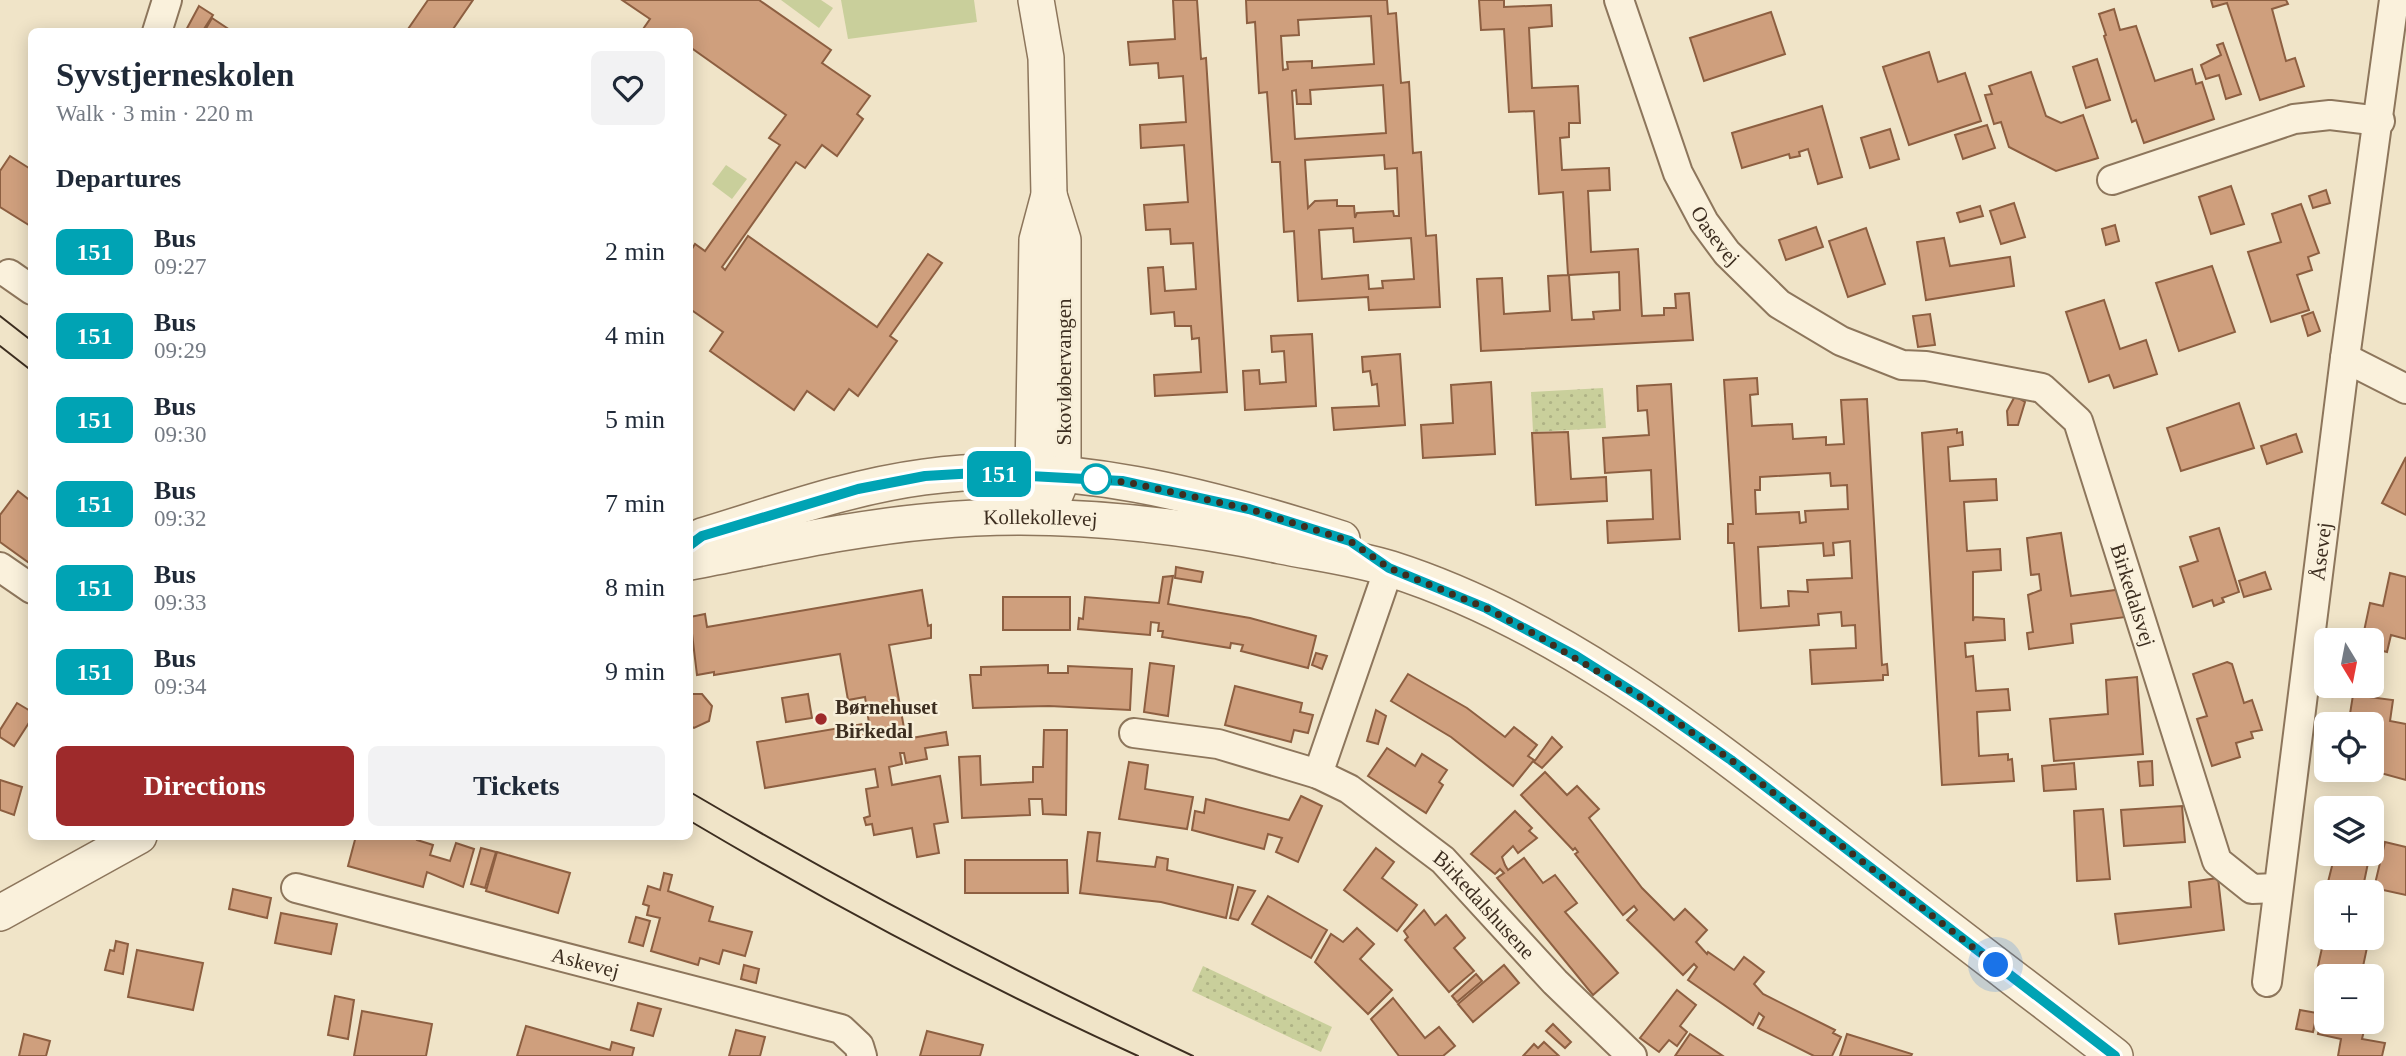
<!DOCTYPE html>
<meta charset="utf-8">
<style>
:root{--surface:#fff;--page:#f2f2f3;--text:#1f2937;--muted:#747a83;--accent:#9e2a2b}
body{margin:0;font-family:Georgia,serif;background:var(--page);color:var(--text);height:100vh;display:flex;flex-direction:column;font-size:26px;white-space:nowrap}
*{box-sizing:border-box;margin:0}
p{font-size:23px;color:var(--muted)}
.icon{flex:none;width:38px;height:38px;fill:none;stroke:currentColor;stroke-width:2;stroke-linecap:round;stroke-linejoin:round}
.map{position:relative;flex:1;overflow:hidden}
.sheet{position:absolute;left:28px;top:28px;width:665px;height:812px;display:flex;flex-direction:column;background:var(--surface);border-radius:10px;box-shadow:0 4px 18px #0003}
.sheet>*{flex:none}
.badge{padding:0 14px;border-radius:10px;font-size:24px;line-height:46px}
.needle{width:46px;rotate:170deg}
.tools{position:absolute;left:2314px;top:628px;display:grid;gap:14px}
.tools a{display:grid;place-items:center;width:70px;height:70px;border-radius:10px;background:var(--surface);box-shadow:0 4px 18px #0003;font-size:35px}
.you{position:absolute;width:35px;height:35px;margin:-18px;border:5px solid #fff;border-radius:50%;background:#1a73e8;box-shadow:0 0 0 10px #1a73e833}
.map>.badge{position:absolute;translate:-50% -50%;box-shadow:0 0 0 4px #fff}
h2{padding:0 28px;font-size:26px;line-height:63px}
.round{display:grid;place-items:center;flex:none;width:74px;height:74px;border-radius:10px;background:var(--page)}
.head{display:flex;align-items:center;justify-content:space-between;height:119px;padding:0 28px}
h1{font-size:33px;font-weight:600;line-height:52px}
.action{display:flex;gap:14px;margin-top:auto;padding:14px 28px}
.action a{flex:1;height:80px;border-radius:10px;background:var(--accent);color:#fff;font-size:28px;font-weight:600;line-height:80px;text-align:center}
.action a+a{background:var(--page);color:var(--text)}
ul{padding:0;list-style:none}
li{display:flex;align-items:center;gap:21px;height:84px;padding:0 28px}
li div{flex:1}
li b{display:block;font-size:26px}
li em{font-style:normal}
li .badge{min-width:77px;font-weight:700;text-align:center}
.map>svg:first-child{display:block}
.grass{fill:#c9cf9b}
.park{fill:url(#park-dots)}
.building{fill:#cf9f7d;stroke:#8d5f41;stroke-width:2;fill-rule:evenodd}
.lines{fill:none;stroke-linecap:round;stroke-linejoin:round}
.minor-casing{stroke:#8d765c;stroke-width:32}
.tertiary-casing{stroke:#8d765c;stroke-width:38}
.minor{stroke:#faf1dc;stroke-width:28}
.tertiary{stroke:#faf1dc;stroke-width:35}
.tram{stroke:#3d2e20;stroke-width:2}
.line-casing{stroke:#fff;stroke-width:16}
.line{stroke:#00a3b4;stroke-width:10}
.walk{stroke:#3d2e20;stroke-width:7;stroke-dasharray:0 12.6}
.stop-dot{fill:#fff;stroke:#00a3b4;stroke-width:3.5}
.poi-dot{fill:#9e2a2b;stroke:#f7eed8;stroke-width:2.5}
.labels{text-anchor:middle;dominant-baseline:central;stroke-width:5;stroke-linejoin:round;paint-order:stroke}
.street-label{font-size:21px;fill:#3d2e20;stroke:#f7eed8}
.poi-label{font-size:21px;font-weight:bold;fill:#3d2e20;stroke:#f7eed8;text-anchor:start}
</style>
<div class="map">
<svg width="2406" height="1056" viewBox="0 0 2406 1056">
<defs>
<pattern id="park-dots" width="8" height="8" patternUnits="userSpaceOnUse" patternTransform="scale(1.75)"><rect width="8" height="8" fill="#c9cf9b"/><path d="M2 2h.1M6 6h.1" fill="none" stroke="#aeb285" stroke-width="1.8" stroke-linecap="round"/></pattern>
</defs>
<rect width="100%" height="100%" fill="#f0e4c8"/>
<!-- grass -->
<g class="grass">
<path d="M781,0H821L833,8L819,28Z"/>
<path d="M841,0H974L977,22L848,39Z"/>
<path d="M726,165L747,179L732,199L712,184Z"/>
</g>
<!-- park -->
<g class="park">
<path d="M1603,388L1606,428L1533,432L1531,392Z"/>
<path d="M1203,966L1332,1027L1321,1052L1192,991Z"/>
</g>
<!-- building -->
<g class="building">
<path d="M428,0H473L451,32H406Z"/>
<path d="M622,0H759L831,50L822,63L870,96L857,114L863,119L837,156L822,145L805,168L796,162L722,267L725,270L748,236L877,327L928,254L942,263L890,336L897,341L858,396L849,389L834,410L807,391L794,410L710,351L723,332L690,309V252L695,244L705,251L780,145L769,138L786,115L690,47V32H641L650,19Z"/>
<path d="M1173,0H1197L1201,59L1206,58L1227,392L1155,396L1154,375L1201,372L1199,338L1192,339L1191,326H1175L1174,312L1151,314L1148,268L1163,267L1165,291L1196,289L1193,243L1171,244L1170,229L1146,230L1144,205L1188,202L1184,145L1141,148L1140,125L1186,122L1183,76L1159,78L1158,63L1130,65L1128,42L1175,39Z"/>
<path d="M1246,0H1387L1388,14L1396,13L1401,83L1409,82L1413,153L1421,152L1426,236L1436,235L1440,307L1369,310L1368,297L1298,301L1294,231L1284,232L1280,162H1272L1267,92L1259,93L1255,22L1247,23ZM1371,16L1374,64L1312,68V61L1287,62L1288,69L1283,70L1281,36L1299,35L1298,20ZM1383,85L1386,133L1295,139L1292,91L1296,90L1297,104H1311L1310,90ZM1384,155L1385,169L1397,168L1399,216H1394L1393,211L1357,213L1355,218L1354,206H1337V200L1315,201L1308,208L1305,160ZM1353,228L1354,242L1411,238L1414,279L1382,281L1383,288L1369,289L1368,275L1322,279L1319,230Z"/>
<path d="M1479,0H1504V7L1551,5L1552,26L1529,28L1532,88L1578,86L1580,123H1569V137L1560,138L1562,170L1609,168L1610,190L1588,191L1591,252L1638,249L1642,316L1664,315V308H1676L1675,294L1689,293L1693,340L1481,351L1477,279L1502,278L1504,314L1550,311L1548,276L1568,275L1563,192L1539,194L1534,111L1509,112L1504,29L1481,30ZM1619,272L1620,310L1593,312L1594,319L1572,320L1569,275Z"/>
<path d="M2211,0H2286L2288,4L2272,9L2286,61L2295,58L2304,86L2260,100L2227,3L2213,7Z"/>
<path d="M199,6L213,15L202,32H185Z"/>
<path d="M2114,9L2120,30L2136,26L2155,81L2192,69L2196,84L2202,82L2214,119L2144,143L2136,120L2132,122L2104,36L2106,35L2099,14Z"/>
<path d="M1771,12L1785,54L1704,81L1690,38Z"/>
<path d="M212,18L233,32H204Z"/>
<path d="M2223,43L2241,94L2226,99L2219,75L2206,79L2201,65L2221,55L2217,45Z"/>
<path d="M1929,52L1938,82L1965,73L1981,121L1909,145L1883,67Z"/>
<path d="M2097,59L2110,100L2086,108L2073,67Z"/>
<path d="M2031,72L2046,116L2061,123L2083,115L2098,158L2056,171L2009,147L2001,122L1994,124L1985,95L1992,94L1989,86Z"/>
<path d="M1822,106L1842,177L1818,184L1808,149L1799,152L1800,156L1790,158L1789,154L1742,168L1732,133Z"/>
<path d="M1987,125L1995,148L1963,159L1955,135Z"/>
<path d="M1890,129L1899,159L1870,168L1861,138Z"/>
<path d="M10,156L32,170V227L0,207V171Z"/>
<path d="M2231,186L2244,224L2211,234L2199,197Z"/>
<path d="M2326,190L2330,203L2313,208L2309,196Z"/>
<path d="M2014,203L2025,237L2001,244L1990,211Z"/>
<path d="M2301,204L2319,253L2308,257L2312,270L2297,275L2309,310L2271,322L2248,252L2281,242L2272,214Z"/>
<path d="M1980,206L1983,216L1960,222L1957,213Z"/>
<path d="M2115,225L2119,241L2106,245L2102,229Z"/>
<path d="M1816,227L1823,247L1786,260L1779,240Z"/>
<path d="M1866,228L1885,284L1848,297L1829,241Z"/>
<path d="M1944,238L1950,266L2010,257L2014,286L1926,300L1917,242Z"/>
<path d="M2212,266L2235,332L2179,351L2156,283Z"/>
<path d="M2104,300L2120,349L2146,340L2157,374L2114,388L2109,375L2089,382L2066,312Z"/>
<path d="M2313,312L2320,331L2308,336L2302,316Z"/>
<path d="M1930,314L1935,345L1918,347L1913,316Z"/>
<path d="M1312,334L1316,406L1245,410L1243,371L1259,370L1260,384L1286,382L1284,351L1272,352L1271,336Z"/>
<path d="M1400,354L1405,425L1334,430L1332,408L1379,406L1377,384L1372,385L1370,371L1363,372L1362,357Z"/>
<path d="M1757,378L1758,394L1750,395L1752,426L1792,424L1793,439L1826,437V445L1844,444L1841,400L1867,399L1882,665L1887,664L1888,675H1883V680L1812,684L1810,650L1856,648L1855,625L1842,626L1841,612L1818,614L1819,625L1739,631L1734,543H1728V524H1733L1724,380ZM1830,473L1831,486L1847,485L1848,509L1805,511L1806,522L1800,523L1799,512L1756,514L1755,490H1760V477ZM1850,541L1852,578L1807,580L1808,592L1788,591L1789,606L1761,608L1758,547L1823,543L1824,556L1834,555L1833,543Z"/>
<path d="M1491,382L1495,454L1423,458L1421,425L1453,423L1451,385Z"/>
<path d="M1671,384L1680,539L1608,543L1607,521L1653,519L1651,470L1605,473L1603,438L1649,435L1647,410L1638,411L1637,386Z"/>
<path d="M2015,396L2025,402L2018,425H2008L2007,411Z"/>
<path d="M2239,403L2254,448L2181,471L2167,428Z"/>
<path d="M1957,429V433L1962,432L1963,445L1948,447L1950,481L1996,479L1997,500L1964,502L1967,551L2000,549L2001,570L1973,572V621L1974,617L2004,619L2005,640L1965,643L1966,657L1973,656L1976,691L2008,689L2010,710L1977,712L1979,756L2008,754V760L2012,759L2014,781L1942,785L1922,433Z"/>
<path d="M1568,432L1571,479L1606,477L1607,501L1536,505L1532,433Z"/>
<path d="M2296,434L2302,452L2267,464L2261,446Z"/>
<path d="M2406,457V515L2382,503Z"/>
<path d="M18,491L32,502V565L0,542V515Z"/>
<path d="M2219,528L2239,592L2222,598L2224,602L2214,606L2212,600L2193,607L2180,567L2198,561L2190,537Z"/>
<path d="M2061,533L2071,596L2123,589L2126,617L2071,624L2073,643L2029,649L2027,633L2033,632L2028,595L2041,590L2039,574L2031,575L2027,538Z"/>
<path d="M1176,567L1203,572L1201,582L1175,578Z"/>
<path d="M2265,572L2271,589L2244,597L2239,581Z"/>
<path d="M2390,573L2406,577V639L2391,635L2387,652L2371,648V640H2349L2350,632L2363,636L2370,603L2383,606Z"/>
<path d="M1173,576L1168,604L1250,618L1316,636L1308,668L1241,651L1243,645L1231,643L1230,648L1162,637L1163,631H1158L1159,623L1151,622L1150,635L1078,629L1079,618L1083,619L1085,597L1159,603L1163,577Z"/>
<path d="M922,590L928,626L931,625V638L889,645L906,739L946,732L948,745L925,748L927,759L906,763L904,753H900L902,764L889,767L892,785L940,776L948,822L934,824L939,853L917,857L912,828L874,835L872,824L866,825L864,818L870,816L866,789L878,787L875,769L765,788L757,742L869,723L865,697L848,700L840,654L714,675V672L697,675L690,617L705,614L707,627Z"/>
<rect x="1003" y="597" width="67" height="33"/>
<path d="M1316,653L1327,656L1322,669L1312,665Z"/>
<path d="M2227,662L2232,664L2244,703L2252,700L2262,730L2251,732L2253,738L2236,743L2240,757L2212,766L2197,719L2207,716L2193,674Z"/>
<path d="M1150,663L1174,666L1168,716L1144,712Z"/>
<path d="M1048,665V673H1068V666L1132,669L1130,710L1049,706L973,708L970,675H981V667Z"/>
<path d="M1408,674L1467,708L1505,737L1514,727L1537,745L1528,756L1534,760L1513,786L1451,737L1391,701Z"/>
<path d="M2137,677L2143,754L2054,761L2050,719L2108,714L2106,680Z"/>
<path d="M1235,686L1302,703L1300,712L1313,715L1308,733L1294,730L1291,742L1225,725Z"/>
<path d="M690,694H702L712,706L709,721L694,728L690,726Z"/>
<path d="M808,694L812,718L786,722L782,698Z"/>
<path d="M2353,695L2393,700L2390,721L2406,724V780L2377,772L2381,754L2371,753V724H2349L2343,721L2346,715L2350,714Z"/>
<path d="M17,703L32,712V718L14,746L0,737V730Z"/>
<path d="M1376,710L1386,716L1378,744L1367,741Z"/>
<path d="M1044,730H1067L1066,815L1043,814L1042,799H1029L1030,815L962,818L959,757L980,756L981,785L1033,782V767H1043Z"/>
<path d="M1552,737L1562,747L1542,768L1534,762Z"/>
<path d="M1387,748L1415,766L1422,754L1447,770L1439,782L1443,785L1426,813L1368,776Z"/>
<path d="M2152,761L2153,785L2140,786L2138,762Z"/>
<path d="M1129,762L1148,765L1145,789L1193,797L1187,829L1119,819Z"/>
<path d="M2074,763L2076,789L2044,791L2042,766Z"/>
<path d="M1545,772L1567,795L1577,786L1599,809L1589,818L1642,888L1674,920L1685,909L1707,930L1696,942L1707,954L1708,952L1734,970L1744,957L1764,972L1754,984L1763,994L1835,1030L1833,1033L1841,1037L1832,1056H1814L1758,1028L1764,1017L1759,1013L1753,1025L1688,980L1697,967L1694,964L1683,975L1627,920L1637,910L1634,906L1623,915L1575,854L1578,852L1575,848L1573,850L1521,795Z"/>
<path d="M0,780L22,787L14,815L0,810Z"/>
<path d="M1301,796L1322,806L1298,862L1276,852L1282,838L1268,834L1264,849L1192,830L1195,811L1204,813L1206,799L1289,820Z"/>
<path d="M2182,806L2185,842L2124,846L2121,810Z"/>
<path d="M2103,809L2110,879L2077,881L2074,811Z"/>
<path d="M1515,811L1532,828L1529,831L1537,838L1518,853L1513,846L1502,857L1505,865L1508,870L1524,858L1543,883L1555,875L1577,903L1565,912L1618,973L1593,995L1497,878L1504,873L1500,869L1495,874L1471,854Z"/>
<path d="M1088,832L1100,833L1097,861L1155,867L1157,857L1168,859L1167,870L1233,885L1226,918L1161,902L1080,893Z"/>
<path d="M356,836H418L417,840L433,845L430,855L450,861L456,843L474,849L463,887L427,872L423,887L348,866Z"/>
<path d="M2385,842L2406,847V895L2374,888Z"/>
<path d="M481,848L496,852L485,888L471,884Z"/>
<path d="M1376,848L1394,862L1382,878L1417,905L1397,931L1344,890Z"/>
<path d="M497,852L570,873L558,913L486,891Z"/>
<path d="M2335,854L2369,858L2362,892L2326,890Z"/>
<path d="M965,860H1067L1068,893H965Z"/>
<path d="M664,873L672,875L668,891L713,907L709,921L752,932L745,956L723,950L719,964L700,958L698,965L651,951L660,918L647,915L649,906L643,904L648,886L660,890Z"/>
<path d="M2218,878L2224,930L2119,944L2115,914L2191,907L2189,882Z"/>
<path d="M1238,887L1255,891L1238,920L1230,918Z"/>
<path d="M233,889L271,898L267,918L229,909Z"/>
<path d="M1268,896L1327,930L1311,958L1252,924Z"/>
<path d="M1424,910L1435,925L1446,915L1465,938L1454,948L1474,971L1449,992L1405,940L1408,937L1404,931Z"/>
<path d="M281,913L337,924L331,954L275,943Z"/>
<path d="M636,917L650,921L643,946L629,942Z"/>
<path d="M1357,928L1374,944L1360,959L1392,990L1368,1014L1315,962L1331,934L1343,942Z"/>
<path d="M2326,930V938H2369L2361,976L2316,975Z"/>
<path d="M116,941L128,944L123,974L105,970L110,950L114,951Z"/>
<path d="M137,950L203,963L193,1010L128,997Z"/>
<path d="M744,965L759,969L756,983L741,979Z"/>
<path d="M1504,965L1519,983L1473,1022L1458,1004Z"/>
<path d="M1476,974L1482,981L1457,1002L1452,996Z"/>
<path d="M1677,990L1696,1005L1680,1026L1687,1032L1677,1046L1669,1040L1659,1052L1640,1038Z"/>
<path d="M335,996L354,1000L348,1039L328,1035Z"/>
<path d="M2326,997V1022H2366L2362,1039L2385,1043L2382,1056H2338L2341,1039L2318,1034Z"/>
<path d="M1393,998L1425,1038L1439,1027L1455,1046L1443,1056H1399L1371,1019Z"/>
<path d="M638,1003L661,1009L653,1036L631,1030Z"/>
<path d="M2300,1010L2317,1013L2313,1032L2296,1029Z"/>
<path d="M362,1011L432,1024L426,1056H354Z"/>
<path d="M1553,1024L1571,1042L1565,1048L1546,1031Z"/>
<path d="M526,1026L610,1050L612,1042L634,1048L632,1056H517Z"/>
<path d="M736,1030L765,1037L760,1056H729Z"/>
<path d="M927,1031L983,1045L980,1056H920Z"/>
<path d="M24,1034L50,1041L46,1056H19Z"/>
<path d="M1690,1034L1723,1056H1675Z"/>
<path d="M1847,1034L1912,1054L1911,1056H1840Z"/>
<path d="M1544,1042L1559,1056H1523L1534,1044L1538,1048Z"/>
</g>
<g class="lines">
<!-- minor casing -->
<g class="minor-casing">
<g id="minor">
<path id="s1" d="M1619,0L1678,173L1704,222L1727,253L1779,304L1841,341L1902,365L1926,366L2042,388L2078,421L2217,861L2252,889L2277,888"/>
<path d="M157,32L167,0"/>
<path d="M2112,180L2294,119L2330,115L2380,121"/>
<path d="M9,274L32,290"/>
<path d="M2345,358L2406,389"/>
<path d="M0,567L32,589"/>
<path id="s2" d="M1134,733L1218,744L1318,774L1349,789L1443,860L1555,982L1632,1056"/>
<path d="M1318,774L1389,568"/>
<path id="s3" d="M296,888L841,1029L859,1046L862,1056"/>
<path id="s4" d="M2267,982L2345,358L2394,0"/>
</g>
</g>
<!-- tertiary casing -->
<g class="tertiary-casing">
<g id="tertiary">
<path d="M1036,0L1046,58L1049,195L1037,240L1033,474L1040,497"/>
<path d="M1049,195L1063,240V476L1055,495"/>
<path d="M690,545L702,536C775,514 848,487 924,477C1065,457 1209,496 1342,539"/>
<path id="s5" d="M690,562C770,547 851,528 933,521C1050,510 1166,522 1281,546C1317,553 1356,558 1391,569C1563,624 1709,743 1850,852C1938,921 2027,988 2115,1056"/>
<path d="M0,913L139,836"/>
</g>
</g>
<!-- minor -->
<use href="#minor" class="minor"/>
<!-- tertiary -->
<use href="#tertiary" class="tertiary"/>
<!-- tram -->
<g class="tram">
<path d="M0,316L32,341"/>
<path d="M0,346L32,371"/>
<path d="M690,792C853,888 1021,975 1193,1056"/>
<path d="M690,821C835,907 984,986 1138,1056"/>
</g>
</g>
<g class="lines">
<!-- line casing -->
<g class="line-casing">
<path id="line" d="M690,545L702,536L858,489L925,476L976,473L1122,481L1249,509L1350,541L1389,568L1486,608L1576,656L1644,699L1731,760L2115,1056"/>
</g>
<!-- line -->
<use href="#line" class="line"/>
<!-- walk -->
<path class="walk" d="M1096,479L1131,483L1249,509L1350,541L1389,568L1486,608L1531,632L1644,699L1731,760L1996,965"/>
</g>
<!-- markers -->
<circle class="stop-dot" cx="1096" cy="479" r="14"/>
<circle class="poi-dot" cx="821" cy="719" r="7"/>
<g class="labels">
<!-- street labels -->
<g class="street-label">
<text stroke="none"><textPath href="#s1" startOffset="256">Oasevej</textPath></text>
<text transform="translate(1064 372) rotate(-90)">Skovløbervangen</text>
<text stroke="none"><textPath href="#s5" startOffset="354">Kollekollevej</textPath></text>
<text stroke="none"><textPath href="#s4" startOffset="434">Åsevej</textPath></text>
<text stroke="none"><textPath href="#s1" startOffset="861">Birkedalsvej</textPath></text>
<text stroke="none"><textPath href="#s2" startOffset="402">Birkedalshusene</textPath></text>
<text stroke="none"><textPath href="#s3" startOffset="299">Askevej</textPath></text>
</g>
<!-- poi labels -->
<g class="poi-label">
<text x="835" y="707">Børnehuset<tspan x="835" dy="24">Birkedal</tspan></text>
</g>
</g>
</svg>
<div class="tools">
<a><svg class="needle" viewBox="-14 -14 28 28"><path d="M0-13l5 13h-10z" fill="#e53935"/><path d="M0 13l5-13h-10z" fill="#747a83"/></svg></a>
<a><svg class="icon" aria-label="locate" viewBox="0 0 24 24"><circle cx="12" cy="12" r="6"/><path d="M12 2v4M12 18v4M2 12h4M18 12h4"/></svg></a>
<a><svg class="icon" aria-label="layers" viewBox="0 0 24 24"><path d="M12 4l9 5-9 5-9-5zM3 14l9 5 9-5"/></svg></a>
<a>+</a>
<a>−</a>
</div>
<div class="you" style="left:1996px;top:965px"></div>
<b class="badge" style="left:999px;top:474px;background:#00a3b4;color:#fff">151</b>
<section class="sheet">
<div class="head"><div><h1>Syvstjerneskolen</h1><p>Walk · 3 min · 220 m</p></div><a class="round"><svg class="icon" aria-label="heart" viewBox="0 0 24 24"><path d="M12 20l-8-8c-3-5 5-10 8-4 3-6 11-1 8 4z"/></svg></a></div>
<h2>Departures</h2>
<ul>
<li><span class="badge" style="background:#00a3b4;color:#fff">151</span><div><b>Bus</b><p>09:27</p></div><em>2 min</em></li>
<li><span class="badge" style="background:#00a3b4;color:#fff">151</span><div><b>Bus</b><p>09:29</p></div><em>4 min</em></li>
<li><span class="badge" style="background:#00a3b4;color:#fff">151</span><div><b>Bus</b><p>09:30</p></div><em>5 min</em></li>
<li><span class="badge" style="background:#00a3b4;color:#fff">151</span><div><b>Bus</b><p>09:32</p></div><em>7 min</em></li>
<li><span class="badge" style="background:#00a3b4;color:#fff">151</span><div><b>Bus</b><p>09:33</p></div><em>8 min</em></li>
<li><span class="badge" style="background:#00a3b4;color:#fff">151</span><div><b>Bus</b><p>09:34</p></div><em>9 min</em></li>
</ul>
<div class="action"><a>Directions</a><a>Tickets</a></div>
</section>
</div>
